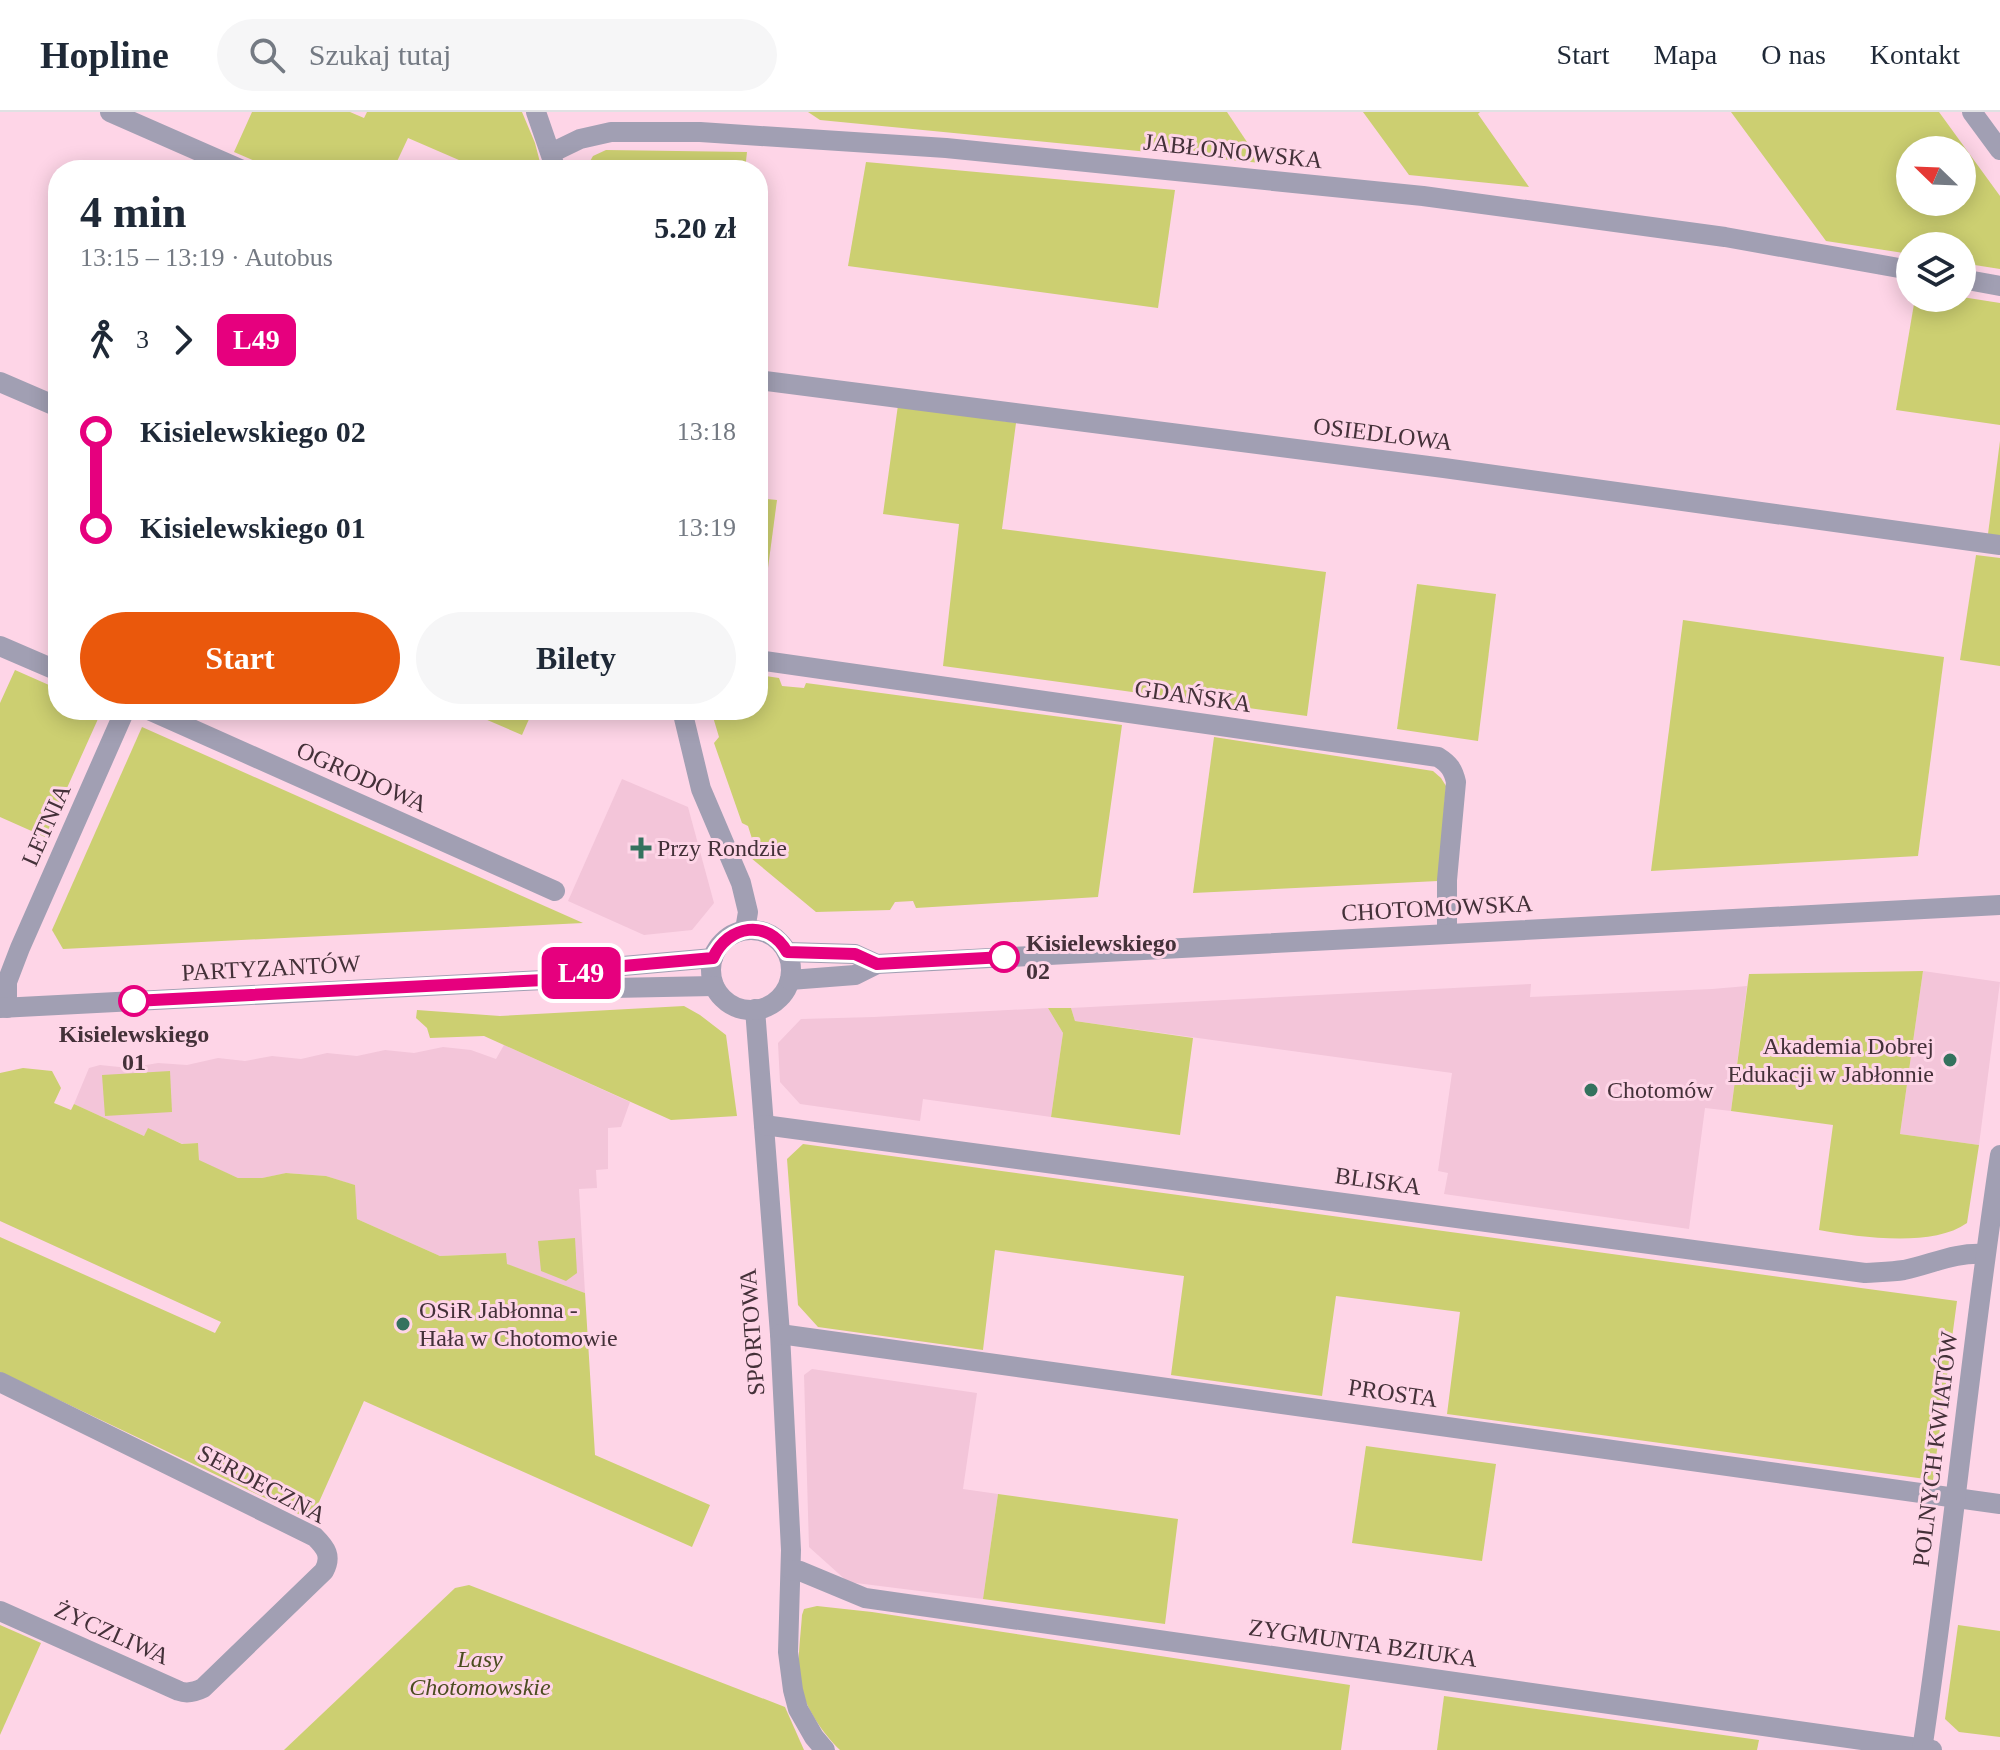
<!DOCTYPE html>
<html lang="pl">
<meta charset="utf-8">
<style>
:root{--surface:#fff;--page:#f6f6f7;--text:#1f2937;--muted:#747a83;--line:#e0e1e3;--accent:#ea580c}
body{margin:0;font-family:Georgia,serif;background:var(--page);color:var(--text);height:100vh;display:flex;flex-direction:column;font-size:30px;white-space:nowrap}
*{box-sizing:border-box;margin:0}
p{font-size:26px;color:var(--muted)}
.icon{flex:none;width:44px;height:44px;fill:none;stroke:currentColor;stroke-width:2;stroke-linecap:round;stroke-linejoin:round}
.map{position:relative;flex:1;overflow:hidden}
.sheet{position:absolute;left:48px;top:48px;width:720px;height:560px;display:flex;flex-direction:column;background:var(--surface);border-radius:32px;box-shadow:0 4px 20px #0003}
.sheet>*{flex:none}
.badge{padding:0 16px;border-radius:12px;font-size:28px;line-height:52px}
.needle{width:52px;rotate:293deg}
.tools{position:absolute;left:1896px;top:24px;display:grid;gap:16px}
.tools a{display:grid;place-items:center;width:80px;height:80px;border-radius:50%;background:var(--surface);box-shadow:0 4px 20px #0003;font-size:40px}
.map>.badge{position:absolute;translate:-50% -50%;box-shadow:0 0 0 4px #fff}
.legs{display:flex;align-items:center;gap:12px;height:88px;padding:0 32px;font-size:26px}
.legs p{margin-inline-start:auto}
.summary{display:flex;align-items:center;justify-content:space-between;height:136px;padding:0 32px}
h1{font-size:44px;font-weight:800;line-height:60px}
.button{display:flex;gap:16px;margin-top:auto;padding:16px 32px}
.button a{flex:1;height:92px;border-radius:48px;background:var(--accent);color:#fff;font-size:32px;font-weight:800;line-height:92px;text-align:center}
.button a+a{background:var(--page);color:var(--text)}
ul{padding:0 32px;list-style:none}
li{display:flex;align-items:center;gap:28px;height:96px;font-size:30px}
li i{display:grid;place-items:center;width:12px;height:100%;margin:0 10px;background:currentColor}
li i::after{content:'';width:20px;height:20px;margin:-10px;border:6px solid;border-radius:50%;background:var(--surface)}
li p{margin-inline-start:auto}
li:first-child i{background:linear-gradient(#0000 50%,currentColor 0)}
li:last-child i{background:linear-gradient(currentColor 50%,#0000 0)}
header{display:flex;align-items:center;gap:48px;box-sizing:border-box;height:112px;padding:0 40px;background:var(--surface);border-bottom:2px solid var(--line)}
header strong{font-size:38px}
nav{display:flex;gap:44px;margin-inline-start:auto;font-size:28px}
.search{width:560px;height:72px;background:var(--page);display:flex;align-items:center;gap:20px;box-sizing:border-box;padding:0 28px;border-radius:44px;color:var(--muted);font-size:30px}
.map>svg:first-child{display:block}
.built{fill:#f3c5d9}
.green{fill:#cccf71;fill-rule:evenodd}
.lines{fill:none;stroke-linecap:round;stroke-linejoin:round}
.minor{stroke:#a19fb3;stroke-width:20}
.tertiary{stroke:#a19fb3;stroke-width:20}
.line-1-casing{stroke:#fff;stroke-width:18}
.line-1{stroke:#e6007e;stroke-width:12}
.poi-dot{fill:#34725e;stroke:#fed5e7;stroke-width:3}
.stop-1-dot{fill:#fff;stroke:#e6007e;stroke-width:4}
.labels{text-anchor:middle;dominant-baseline:central;stroke-width:6;stroke-linejoin:round;paint-order:stroke}
.street-label{font-size:24px;fill:#443139;stroke:#fed5e7}
.poi-label{font-size:24px;fill:#443139;stroke:#fed5e7;text-anchor:start}
.stop-label{font-size:24px;font-weight:bold;fill:#443139;stroke:#fed5e7;text-anchor:start}
.park-label{font-size:24px;font-style:italic;fill:#4c4d20;stroke:#fed5e7}
</style>
<header>
<strong>Hopline</strong>
<div class="search"><svg class="icon" aria-label="search" viewBox="0 0 24 24"><circle cx="10" cy="10" r="6"/><path d="M15 15l6 6"/></svg>Szukaj tutaj</div>
<nav><a>Start</a><a>Mapa</a><a>O nas</a><a>Kontakt</a></nav>
</header>
<div class="map">
<svg width="2000" height="1638" viewBox="0 0 2000 1638">
<rect width="100%" height="100%" fill="#fed5e7"/>
<!-- built -->
<g class="built">
<path d="M622,667L688,695L714,791L692,818L644,823L568,789Z"/>
<path d="M1923,859L2000,870L1979,1033L1900,1022Z"/>
<path d="M1531,872L1530,885L1712,877L1747,874L1731,999L1705,996L1689,1117L1444,1082L1448,1061L1438,1059L1452,961L1075,909L1071,896Z"/>
<path d="M1048,896L1063,921L1051,1005L923,987L920,1009L800,992L780,970L778,931L801,907L874,905Z"/>
<path d="M504,933L630,990L621,1015L608,1016V1057L596,1058L597,1076L579,1077L585,1181L506,1152L505,1141L440,1144L357,1107L354,1073L326,1064L287,1061L262,1066H238L199,1049L198,1031L183,1032L148,1017L144,1024L74,992L89,956L100,953L129,956L158,951L187,953L218,946L245,949L272,944L301,947L327,941L357,944L385,938L414,941L443,935L471,938L496,947Z"/>
<path d="M812,1257L977,1281L963,1377L998,1382L983,1487L848,1470L809,1435L804,1263Z"/>
</g>
<!-- green -->
<g class="green">
<path d="M252,0H350L364,6L367,0H522L535,31L542,58H482L408,26L393,58H276L234,40Z"/>
<path d="M808,0H1227L1261,51L820,8Z"/>
<path d="M1363,0H1480L1478,2L1529,75L1409,63Z"/>
<path d="M1731,0H1939L2000,84V157L1962,151V134H1910V142L1826,129ZM1962,38V90H1910V38Z"/>
<path d="M606,38L747,40L745,58H585L593,44Z"/>
<path d="M866,50L1175,78L1158,196L848,154Z"/>
<path d="M1962,185L2000,191V313L1896,298L1915,186Z"/>
<path d="M898,293L1016,311L1002,417L1326,460L1307,604L943,554L959,412L883,402Z"/>
<path d="M2000,329V424L1988,422Z"/>
<path d="M758,386L777,388L758,531Z"/>
<path d="M1976,443L2000,446V554L1960,548Z"/>
<path d="M1417,472L1496,482L1478,629L1397,617Z"/>
<path d="M1683,508L1944,545L1918,744L1651,759Z"/>
<path d="M15,558L58,577V598H102L45,725L0,705V591Z"/>
<path d="M758,563L779,566L782,574L804,576L806,571L1122,613L1098,785L916,796L913,789L895,790L890,798L816,800L751,746L750,737L754,733L748,714L742,711L714,631L719,625L713,605L704,602L703,598H758Z"/>
<path d="M464,598H533L522,623Z"/>
<path d="M142,615L583,811L63,837L52,818Z"/>
<path d="M1214,625L1433,659L1441,666L1446,674L1438,769L1193,781Z"/>
<path d="M1923,859L1900,1022L1979,1033L1967,1111C1932,1136 1859,1125 1819,1118L1833,1013L1731,999L1749,862Z"/>
<path d="M684,894L700,903L726,923L737,1004L671,1008L484,924L430,926L427,916L416,906L417,898L500,904Z"/>
<path d="M1048,896H1071L1075,909L1193,926L1180,1023L1051,1005L1063,921Z"/>
<path d="M23,956L52,959L61,976L54,991L71,998L74,992L144,1024L148,1016L182,1032L198,1031L199,1048L238,1066H262L286,1061L326,1064L355,1073L357,1107L440,1144L506,1141L507,1152L585,1181L595,1343L710,1393L692,1435L364,1289L311,1408L0,1260V1125L215,1221L221,1210L0,1109V961Z"/>
<path d="M170,959L172,1000L105,1004L102,963Z"/>
<path d="M803,1032L1957,1189L1933,1368L1447,1302L1460,1200L1336,1184L1322,1284L1171,1263L1184,1164L995,1138L983,1238L818,1215L798,1193L787,1047Z"/>
<path d="M575,1126L577,1161L566,1169L541,1159L538,1129Z"/>
<path d="M1366,1334L1496,1352L1482,1449L1352,1431Z"/>
<path d="M998,1382L1178,1407L1165,1512L983,1487Z"/>
<path d="M469,1473L785,1595L804,1638H284L455,1476Z"/>
<path d="M817,1494L872,1500L1350,1573L1341,1638H840C824,1623 805,1595 800,1573C796,1559 801,1520 802,1503L804,1497Z"/>
<path d="M0,1513L41,1531L0,1623Z"/>
<path d="M1958,1513L2000,1519V1625L1959,1620L1945,1607Z"/>
<path d="M1444,1584L1759,1628L1757,1638H1437Z"/>
</g>
<g class="lines">
<!-- minor -->
<g class="minor">
<path d="M110,0L242,58"/>
<path d="M536,0L556,58"/>
<path d="M1972,0L2000,38"/>
<path d="M551,41L580,27L611,20H700L946,36L1423,84L1725,125L1910,158"/>
<path d="M1962,167L2000,174"/>
<path d="M758,268L1444,356L2000,433"/>
<path d="M0,270L58,295"/>
<path d="M0,534L58,559"/>
<path d="M758,548L1438,645C1449,652 1453,657 1456,670L1447,768V821"/>
<path d="M149,598L555,779"/>
<path d="M682,598L701,677L741,771L748,800L745,818"/>
<path d="M7,896V870L20,836L125,598"/>
<path d="M755,897L780,1222L791,1438L788,1540L793,1578L798,1597L814,1625L825,1638"/>
<path d="M764,1013L1865,1161C1878,1160 1891,1160 1904,1158C1933,1152 1954,1140 1985,1142"/>
<path d="M780,1222L2000,1392"/>
<path d="M0,1270L315,1425C326,1436 332,1444 324,1459L203,1576C195,1580 187,1582 179,1579L0,1499"/>
<path d="M791,1458L800,1459L865,1486L1932,1638"/>
<path d="M1922,1638C1952,1440 1970,1241 2000,1043"/>
</g>
<!-- tertiary -->
<g class="tertiary">
<circle cx="751" cy="858" r="40"/>
<path d="M787,840L855,842L877,852"/>
<path d="M790,868L855,863L877,852L2000,793"/>
<path d="M564,871L612,876L714,874"/>
<path d="M0,896L544,868L612,855L713,846"/>
</g>
</g>
<g class="lines">
<!-- line-1 casing -->
<g class="line-1-casing">
<path id="line-1" d="M134,889L544,868L612,855L713,846C728,813 768,806 787,840L855,842L877,852L1004,845"/>
</g>
<!-- line-1 -->
<use href="#line-1" class="line-1"/>
</g>
<!-- markers -->
<g class="poi-dot">
<path d="M637 724h8v8h8v8h-8v8h-8v-8h-8v-8h8z"/>
<circle cx="1950" cy="948" r="8"/>
<circle cx="1591" cy="978" r="8"/>
<circle cx="403" cy="1212" r="8"/>
</g>
<g class="stop-1-dot">
<circle cx="1004" cy="845" r="14"/>
<circle cx="134" cy="889" r="14"/>
</g>
<g class="labels">
<!-- street labels -->
<g class="street-label">
<text transform="translate(1233 39) rotate(6)">JABŁONOWSKA</text>
<text transform="translate(1383 322) rotate(7)">OSIEDLOWA</text>
<text transform="translate(1193 584) rotate(8)">GDAŃSKA</text>
<text transform="translate(362 665) rotate(24)">OGRODOWA</text>
<text transform="translate(46 713) rotate(-66)">LETNIA</text>
<text transform="translate(1437 796) rotate(-3)">CHOTOMOWSKA</text>
<text transform="translate(271 856) rotate(-3)">PARTYZANTÓW</text>
<text transform="translate(1378 1069) rotate(8)">BLISKA</text>
<text transform="translate(752 1220) rotate(-94)">SPORTOWA</text>
<text transform="translate(1393 1281) rotate(8)">PROSTA</text>
<text transform="translate(1935 1337) rotate(-83)">POLNYCH KWIATÓW</text>
<text transform="translate(262 1372) rotate(28)">SERDECZNA</text>
<text transform="translate(112 1521) rotate(24)">ŻYCZLIWA</text>
<text transform="translate(1363 1531) rotate(8)">ZYGMUNTA BZIUKA</text>
</g>
<!-- poi labels -->
<g class="poi-label">
<text x="657" y="736">Przy Rondzie</text>
<text x="1934" y="934" text-anchor="end">Akademia Dobrej<tspan x="1934" dy="28">Edukacji w Jabłonnie</tspan></text>
<text x="1607" y="978">Chotomów</text>
<text x="419" y="1198">OSiR Jabłonna -<tspan x="419" dy="28">Hała w Chotomowie</tspan></text>
</g>
<!-- stop labels -->
<g class="stop-label">
<text x="1026" y="831">Kisielewskiego<tspan x="1026" dy="28">02</tspan></text>
<text x="134" y="922" text-anchor="middle">Kisielewskiego<tspan x="134" dy="28">01</tspan></text>
</g>
<!-- park labels -->
<g class="park-label">
<text x="480" y="1547">Lasy<tspan x="480" dy="28">Chotomowskie</tspan></text>
</g>
</g>
</svg>
<div class="tools">
<a><svg class="needle" viewBox="-14 -14 28 28"><path d="M0-13l5 13h-10z" fill="#e53935"/><path d="M0 13l5-13h-10z" fill="#747a83"/></svg></a>
<a><svg class="icon" aria-label="layers" viewBox="0 0 24 24"><path d="M12 4l9 5-9 5-9-5zM3 14l9 5 9-5"/></svg></a>
</div>
<b class="badge" style="left:581px;top:861px;background:#e6007e;color:#fff">L49</b>
<section class="sheet">
<div class="summary"><div><h1>4 min</h1><p>13:15 – 13:19 · Autobus</p></div><b>5.20 zł</b></div>
<div class="legs"><svg class="icon" aria-label="walk" viewBox="0 0 24 24"><circle cx="13" cy="4" r="2"/><path d="M13 8l-2 6 4 7M11 14l-3 7M7 12l3-4h3l4 4"/></svg>3<svg class="icon" aria-label="forward" viewBox="0 0 24 24"><path d="M9 5l7 7-7 7"/></svg><b class="badge" style="background:#e6007e;color:#fff">L49</b></div>
<ul>
<li><i style="color:#e6007e"></i><b>Kisielewskiego 02</b><p>13:18</p></li>
<li><i style="color:#e6007e"></i><b>Kisielewskiego 01</b><p>13:19</p></li>
</ul>
<div class="button"><a>Start</a><a>Bilety</a></div>
</section>
</div>
